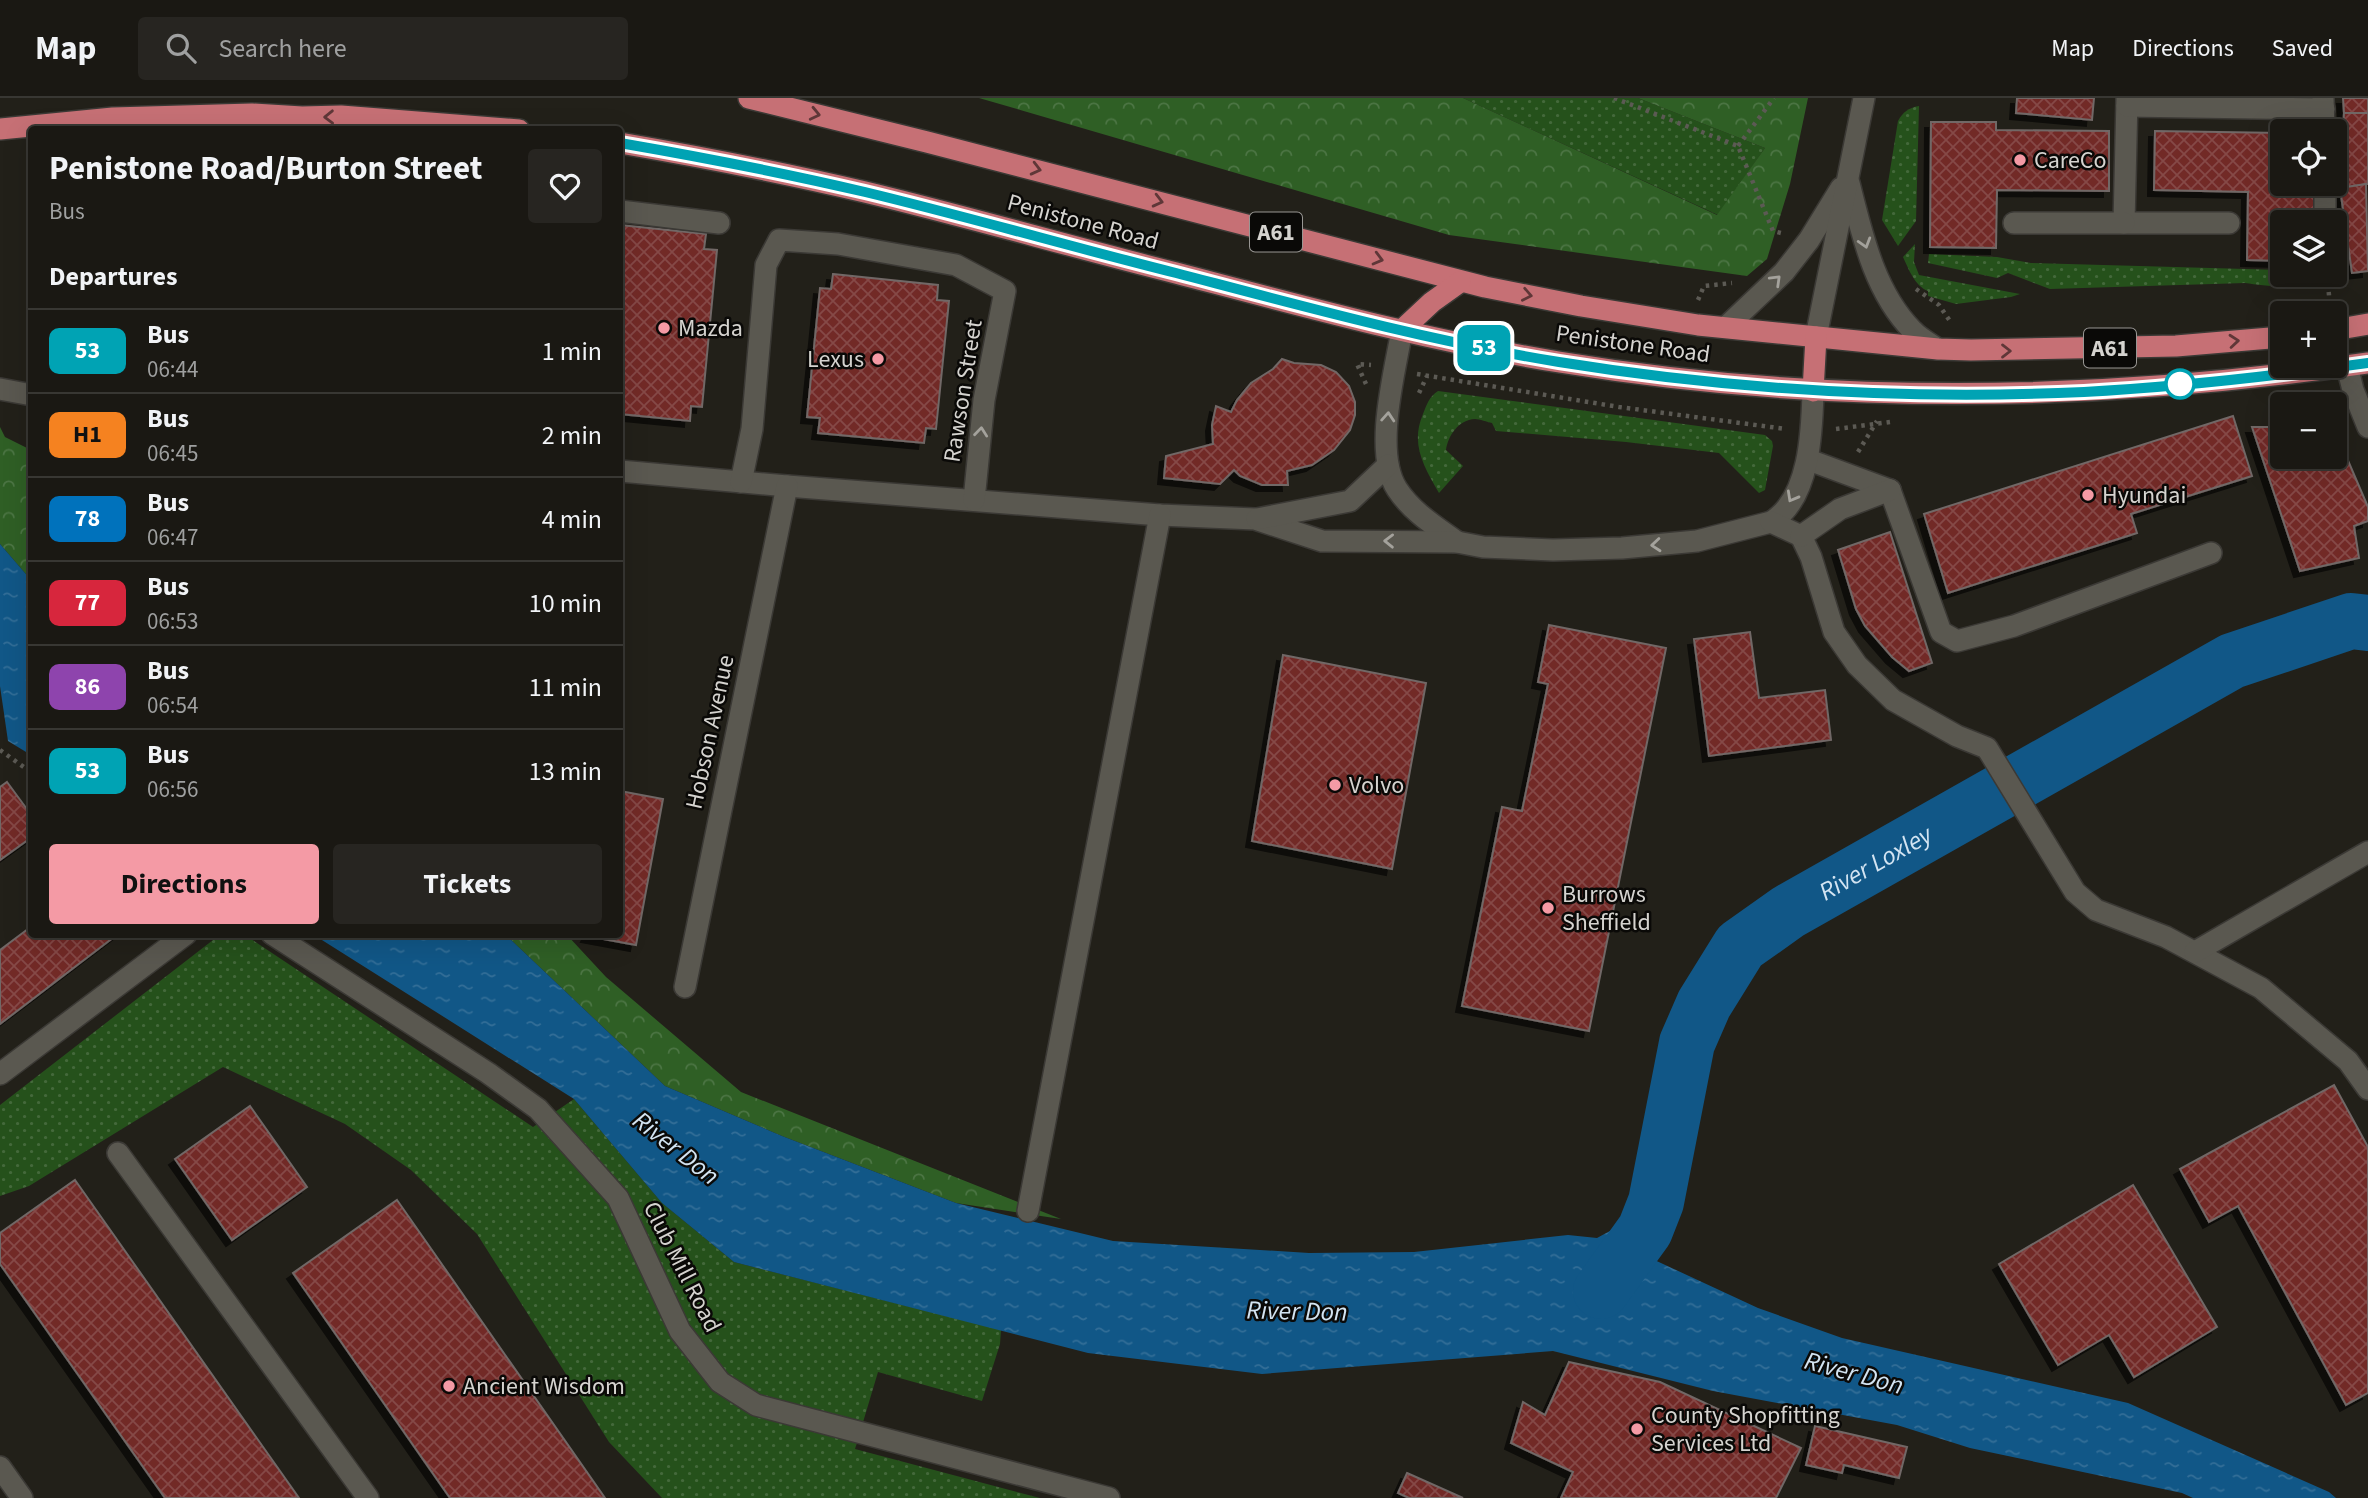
<!DOCTYPE html>
<meta charset="utf-8">
<style>
:root{--surface:#1a1813;--page:#272521;--text:#f1f3f6;--muted:#9fa0a0;--line:#383733;--accent:#f49aa5}
body{margin:0;font-family:"Source Sans 3",sans-serif;background:var(--page);color:var(--text);height:100vh;display:flex;flex-direction:column;font-size:26px;white-space:nowrap}
*{box-sizing:border-box;margin:0}
p{font-size:23px;color:var(--muted)}
.icon{flex:none;width:38px;height:38px;fill:none;stroke:currentColor;stroke-width:2;stroke-linecap:round;stroke-linejoin:round}
.map{position:relative;flex:1;overflow:hidden}
.sheet{position:absolute;left:28px;top:28px;width:595px;height:812px;display:flex;flex-direction:column;background:var(--surface);border-radius:7px;box-shadow:0 7px 28px #0002,0 0 0 2px var(--line)}
.sheet>*{flex:none}
.badge{padding:0 14px;border-radius:10px;font-size:24px;line-height:46px}
.fabs{position:absolute;left:2270px;top:21px;display:grid;gap:14px}
.fabs a{display:grid;place-items:center;width:77px;height:77px;border-radius:7px;background:var(--surface);box-shadow:0 7px 28px #0002,0 0 0 2px var(--line);font-size:35px}
.map>.badge{position:absolute;translate:-50% -50%;box-shadow:0 0 0 4px #fff}
h2{padding:0 21px;font-size:26px;line-height:63px}
.round{display:grid;place-items:center;flex:none;width:74px;height:74px;border-radius:7px;background:var(--page)}
.head{display:flex;align-items:center;justify-content:space-between;height:119px;padding:0 21px}
h1{font-size:33px;font-weight:700;line-height:52px}
.button{display:flex;gap:14px;margin-top:auto;padding:14px 21px}
.button a{flex:1;height:80px;border-radius:7px;background:var(--accent);color:#111;font-size:28px;font-weight:700;line-height:80px;text-align:center}
.button a+a{background:var(--page);color:var(--text)}
ul{padding:0;list-style:none}
li{display:flex;align-items:center;gap:21px;height:84px;padding:0 21px;border-top:2px solid var(--line)}
li div{flex:1}
li b{display:block;font-size:26px}
li em{font-style:normal}
li .badge{min-width:77px;font-weight:700;text-align:center}
header{display:flex;align-items:center;gap:42px;box-sizing:border-box;height:98px;padding:0 35px;background:var(--surface);border-bottom:2px solid var(--line)}
header strong{font-size:33px}
nav{display:flex;gap:38px;margin-inline-start:auto;font-size:24px}
.search{width:490px;height:63px;background:var(--page);display:flex;align-items:center;gap:18px;box-sizing:border-box;padding:0 24px;border-radius:7px;color:var(--muted);font-size:26px}
.map>svg:first-child{display:block}
.grass{fill:url(#grass-dots)}
.forest{fill:url(#forest-crowns)}
.water{fill:url(#water-ripples)}
.lines{fill:none;stroke-linecap:round;stroke-linejoin:round}
.river{stroke:#115787;stroke-width:56}
.building{fill:url(#building-cross-hatch);stroke:#716766;stroke-width:2;filter:url(#shadow)}
.minor-casing{stroke:#3b3935;stroke-width:24}
.highway-casing{stroke:#3b3935;stroke-width:24}
.path{stroke:#5c5a54;stroke-width:4.5;stroke-dasharray:3.5 5;stroke-linecap:butt}
.minor{stroke:#5a5850;stroke-width:21}
.highway{stroke:#c67075;stroke-width:21}
.oneway{stroke:#5f3738}
.oneway2{stroke:#a4a29c}
.line-casing{stroke:#fff;stroke-width:16}
.line{stroke:#00a3b4;stroke-width:10}
.poi-dot{fill:#f49aa5;stroke:#0a0907;stroke-width:2.5}
.stop-dot{fill:#fff;stroke:#00a3b4;stroke-width:3.5}
.labels{text-anchor:middle;dominant-baseline:central;stroke-width:5;stroke-linejoin:round;paint-order:stroke}
.shield{fill:#0a0907;stroke:#989693;stroke-width:2}
.shield-label{font-size:23px;font-weight:bold;fill:#d5d3cf}
.poi-label{font-size:24px;fill:#d5d3cf;stroke:#0a0907;text-anchor:start}
.street-label{font-size:24px;fill:#d5d3cf;stroke:#0a0907}
.water-label{font-size:26px;font-style:italic;fill:#d3e4f2;stroke:#0a0907}
</style>
<header>
<strong>Map</strong>
<div class="search"><svg class="icon" aria-label="search" viewBox="0 0 24 24"><circle cx="10" cy="10" r="6"/><path d="M15 15l6 6"/></svg>Search here</div>
<nav><a>Map</a><a>Directions</a><a>Saved</a></nav>
</header>
<div class="map">
<svg width="2368" height="1400" viewBox="0 0 2368 1400">
<defs>
<pattern id="grass-dots" width="8" height="8" patternUnits="userSpaceOnUse" patternTransform="scale(1.75)"><rect width="8" height="8" fill="#25511b"/><path d="M2 2h.1M6 6h.1" fill="none" stroke="#44693b" stroke-width="1.8" stroke-linecap="round"/></pattern>
<pattern id="forest-crowns" width="20" height="18" patternUnits="userSpaceOnUse" patternTransform="scale(1.75)"><rect width="20" height="18" fill="#2f5f25"/><path d="M2 6a3 3 0 1 1 6 0M12 15a3 3 0 1 1 6 0" fill="none" stroke="#4c7544"/></pattern>
<pattern id="water-ripples" width="26" height="14" patternUnits="userSpaceOnUse" patternTransform="scale(1.75)"><rect width="26" height="14" fill="#115787"/><path d="M2 4q2-2 4 0t4 0M15 11q2-2 4 0t4 0" fill="none" stroke="#336e97"/></pattern>
<pattern id="building-cross-hatch" width="8" height="8" patternUnits="userSpaceOnUse" patternTransform="scale(1.75)"><rect width="8" height="8" fill="#722b28"/><path d="M0 0l8 8M0 8l8-8" fill="none" stroke="#854946"/></pattern>
<filter id="shadow"><feDropShadow dx="-6" dy="6" stdDeviation="0" flood-color="#0009"/></filter>
</defs>
<rect width="100%" height="100%" fill="#222019"/>
<!-- grass -->
<g class="grass">
<path d="M1463,0H1638L1765,50L1718,117Z"/>
<path d="M1919,8L1916,123L1898,148L1882,122L1898,23C1903,14 1908,10 1919,8Z"/>
<path d="M1915,146L1914,164L1919,177L2020,196L2011,199L1956,206L1928,198V193C1915,188 1909,172 1903,159Z"/>
<path d="M1929,156L1997,159L2031,165L2282,172V177H2319L2320,180C2303,193 2266,188 2245,185L2050,191L2008,175L1997,180L1928,165Z"/>
<path d="M1438,293L1765,337L1772,343L1773,348L1765,392L1759,395L1719,355L1626,344L1496,333L1492,325C1487,324 1480,321 1475,321C1458,322 1448,338 1446,352L1463,368L1439,395C1424,369 1410,346 1423,316C1427,306 1429,299 1438,293Z"/>
<path d="M251,841L533,1029L574,1001L662,1105L734,1164L1001,1232L1000,1246L982,1303L878,1274L855,1351L1040,1400H662L609,1344L477,1136L411,1072L345,1026L223,969L29,1088L0,1098V1007L213,842Z"/>
</g>
<!-- forest -->
<g class="forest">
<path d="M979,0H1463L1717,117L1765,50L1638,0H1808L1790,86L1767,161L1747,178L1449,137Z"/>
<path d="M0,329L5,339L31,352V482L0,446Z"/>
<path d="M506,837H567L606,879L741,994L1061,1121L956,1105L782,1038L665,988Z"/>
</g>
<!-- water -->
<g class="water">
<path d="M0,446L31,482V657L8,643L0,588Z"/>
<path d="M314,837H506L665,988L782,1038L956,1105L1113,1143L1309,1155L1414,1154L1568,1137L1597,1140L1621,1127L1658,1137L1648,1159L1758,1210L1842,1240L2128,1305L2329,1394L2336,1400H2193L2182,1395L1970,1350L1897,1327L1713,1293L1553,1253L1262,1276L1088,1255L734,1164L662,1105L574,1001Z"/>
</g>
<g class="lines">
<!-- river -->
<path class="river" id="s1" d="M1601,1193L1645,1132L1656,1104L1687,945L1704,906L1740,848L1788,814L2232,563L2351,523L2368,525"/>
</g>
<!-- building -->
<g class="building">
<path d="M2017,0H2094L2092,22L2016,15Z"/>
<path d="M2343,0H2368V15H2344Z"/>
<path d="M2344,15H2368V86L2340,90Z"/>
<path d="M1931,24H1996V32L2109,33V93L1997,92L1996,150L1930,149Z"/>
<path d="M2155,33L2282,35V86H2317L2316,124H2282V163L2247,162L2248,94L2154,92Z"/>
<path d="M2366,86L2368,173L2352,175L2340,90Z"/>
<path d="M620,127L706,136L704,151L717,152L702,309L691,308L690,323L620,316Z"/>
<path d="M833,176L938,187L937,202L949,203L936,331L926,330L924,345L818,335L820,320L807,319L820,190L831,191Z"/>
<path d="M1282,261L1294,265L1321,267L1336,274L1349,288L1355,304V317L1350,332L1334,352L1312,367L1287,373L1288,387H1262L1240,378L1234,372L1220,386L1164,380L1166,358L1213,346L1212,327L1216,308L1231,314L1237,302L1251,285L1273,271Z"/>
<path d="M2233,318L2252,378L2131,416L2137,435L1948,495L1924,416Z"/>
<path d="M2252,329H2282V359H2334V330L2368,409V423L2354,428L2359,460L2300,473Z"/>
<path d="M1890,434L1932,565L1909,573L1892,559L1865,528L1856,511L1838,452Z"/>
<path d="M1549,527L1666,550L1589,933L1462,908L1502,709L1522,713L1548,586L1538,584Z"/>
<path d="M1750,534L1759,600L1825,592L1831,642L1709,658L1694,541Z"/>
<path d="M1283,557L1426,585L1392,771L1252,743Z"/>
<path d="M7,684L32,718V739L0,762V689Z"/>
<path d="M620,693L663,701L636,847L587,838L588,836H620Z"/>
<path d="M32,828V836H118L0,926V852Z"/>
<path d="M2334,987L2368,1049V1295L2346,1307L2238,1108L2209,1124L2180,1071Z"/>
<path d="M250,1008L307,1089L232,1142L175,1061Z"/>
<path d="M75,1082L299,1400H165L0,1166V1135Z"/>
<path d="M2133,1087L2217,1229L2134,1279L2109,1237L2058,1267L1999,1166Z"/>
<path d="M397,1102L605,1400H450L293,1175Z"/>
<path d="M1569,1264L1660,1284L1801,1350L1776,1400H1561L1573,1374L1511,1345L1523,1304L1545,1317Z"/>
<path d="M1815,1328L1907,1349L1899,1380L1844,1367L1842,1375L1806,1367Z"/>
<path d="M1407,1375L1463,1400H1409L1398,1395Z"/>
</g>
<g class="lines">
<!-- minor casing -->
<g class="minor-casing">
<g id="minor">
<path d="M2127,0L2124,125H2229"/>
<path d="M2323,0L2324,33"/>
<path d="M2127,8L2324,11"/>
<path d="M1849,85C1862,136 1874,193 1912,232C1919,240 1929,245 1938,251"/>
<path d="M2325,86V124"/>
<path d="M620,113L719,125"/>
<path d="M2014,125H2124"/>
<path d="M1726,229L1784,174L1809,142L1841,90"/>
<path d="M1402,232C1395,273 1373,354 1397,391C1412,414 1435,428 1457,444"/>
<path d="M1816,239L1864,0"/>
<path d="M2347,268L2353,292L2368,329"/>
<path d="M0,291L32,297"/>
<path d="M1809,362L1890,392"/>
<path d="M620,373L787,388L1160,417L1255,421L1322,443L1457,444L1483,449L1553,452L1622,450L1697,443L1771,424C1810,401 1812,333 1813,293"/>
<path d="M741,384L752,331L766,167L779,142L838,146L956,167L1005,193L984,302L974,402"/>
<path d="M1890,392L1941,534L1957,543L2014,528L2211,455"/>
<path d="M1257,421L1350,403L1388,367"/>
<path d="M1771,424L1801,438L1811,459L1834,534L1857,567L1893,602L1957,638L1987,650L2075,794L2096,812L2166,839L2261,890L2348,963L2368,991"/>
<path d="M1801,438L1840,411L1890,392"/>
<path d="M272,836L488,975L538,1011L618,1100L680,1233L720,1284L756,1307L1109,1400"/>
<path d="M2195,854L2368,754"/>
<path d="M685,889L787,388"/>
<path d="M0,976L186,836"/>
<path d="M118,1055L368,1400"/>
<path d="M1028,1113L1160,417"/>
<path d="M0,1369L22,1400"/>
</g>
</g>
<!-- highway casing -->
<g class="highway-casing">
<g id="highway">
<path d="M749,0L927,44L1485,189L1581,208L1698,227L1938,251L1971,252L2176,248L2282,239"/>
<path d="M0,31L113,20L252,16L302,19L341,18L519,32"/>
<path d="M620,45C702,59 784,75 865,94C969,119 1072,149 1176,175C1302,208 1429,243 1559,264C1828,308 2098,304 2368,265"/>
<path d="M1402,232L1432,204L1460,184"/>
<path d="M2334,232L2368,226"/>
<path d="M1813,293L1816,239"/>
</g>
</g>
<!-- path -->
<g class="path">
<path d="M1614,0L1738,48L1773,133L1781,135"/>
<path d="M1738,48L1774,0"/>
<path d="M2327,177L2330,207"/>
<path d="M1916,191L1939,207L1952,226"/>
<path d="M1698,202L1704,188L1732,185"/>
<path d="M1417,276L1619,309L1786,331"/>
<path d="M1366,286L1357,266L1371,267"/>
<path d="M1419,295L1427,278"/>
<path d="M1836,331L1890,324"/>
<path d="M1858,354L1877,323"/>
<path d="M0,652L32,675"/>
</g>
<!-- minor -->
<use href="#minor" class="minor"/>
<!-- highway -->
<use href="#highway" class="highway"/>
</g>
<!-- one-way arrows -->
<defs><path id="oneway-chevron" d="M-2-3.5L2.5 0L-2 3.5" fill="none" stroke-width="1.6" stroke-linecap="round" stroke-linejoin="round" transform="scale(1.75)"/></defs>
<g class="oneway">
<use href="#oneway-chevron" transform="translate(815 16) rotate(13)"/>
<use href="#oneway-chevron" transform="translate(329 19) rotate(179)"/>
<use href="#oneway-chevron" transform="translate(1036 71) rotate(14)"/>
<use href="#oneway-chevron" transform="translate(1158 103) rotate(14)"/>
<use href="#oneway-chevron" transform="translate(1378 161) rotate(15)"/>
<use href="#oneway-chevron" transform="translate(1527 197) rotate(11)"/>
<use href="#oneway-chevron" transform="translate(2234 243) rotate(-5)"/>
<use href="#oneway-chevron" transform="translate(2006 253)"/>
</g>
<g class="oneway2">
<use href="#oneway-chevron" transform="translate(1865 145) rotate(73)"/>
<use href="#oneway-chevron" transform="translate(1776 182) rotate(-44)"/>
<use href="#oneway-chevron" transform="translate(1388 319) rotate(-86)"/>
<use href="#oneway-chevron" transform="translate(981 334) rotate(-84)"/>
<use href="#oneway-chevron" transform="translate(1792 399) rotate(119)"/>
<use href="#oneway-chevron" transform="translate(1389 443) rotate(-179)"/>
<use href="#oneway-chevron" transform="translate(1656 447) rotate(175)"/>
</g>
<g class="lines">
<!-- line casing -->
<g class="line-casing">
<path id="line" d="M620,45C701,59 784,75 865,94C969,119 1072,149 1176,175C1302,208 1429,243 1559,264C1732,292 1908,302 2084,294C2179,289 2274,278 2368,265"/>
</g>
<!-- line -->
<use href="#line" class="line"/>
</g>
<!-- markers -->
<g class="poi-dot">
<circle cx="2020" cy="62" r="7"/>
<circle cx="664" cy="230" r="7"/>
<circle cx="878" cy="261" r="7"/>
<circle cx="2088" cy="397" r="7"/>
<circle cx="1335" cy="687" r="7"/>
<circle cx="1548" cy="810" r="7"/>
<circle cx="449" cy="1288" r="7"/>
<circle cx="1637" cy="1331" r="7"/>
</g>
<circle class="stop-dot" cx="2180" cy="286" r="14"/>
<g class="labels">
<!-- shield labels -->
<g class="shield">
<rect x="1250" y="114.5" width="52" height="39" rx="5"/>
<rect x="2084" y="230.5" width="52" height="39" rx="5"/>
</g>
<g class="shield-label">
<text x="1276" y="134">A61</text>
<text x="2110" y="250">A61</text>
</g>
<!-- poi labels -->
<g class="poi-label">
<text x="2034" y="62">CareCo</text>
<text x="678" y="230">Mazda</text>
<text x="864" y="261" text-anchor="end">Lexus</text>
<text x="2102" y="397">Hyundai</text>
<text x="1349" y="687">Volvo</text>
<text x="1562" y="796">Burrows<tspan x="1562" dy="28">Sheffield</tspan></text>
<text x="463" y="1288">Ancient Wisdom</text>
<text x="1651" y="1317">County Shopfitting<tspan x="1651" dy="28">Services Ltd</tspan></text>
</g>
<!-- street labels -->
<g class="street-label">
<text transform="translate(1083 124) rotate(15)">Penistone Road</text>
<text transform="translate(1633 246) rotate(8)">Penistone Road</text>
<text transform="translate(963 293) rotate(-81)">Rawson Street</text>
<text transform="translate(710 634) rotate(-78)">Hobson Avenue</text>
<text transform="translate(682 1169) rotate(63)">Club Mill Road</text>
</g>
<!-- water labels -->
<g class="water-label">
<text stroke="none"><textPath href="#s1" startOffset="537">River Loxley</textPath></text>
<text transform="translate(676 1050) rotate(38)">River Don</text>
<text transform="translate(1297 1213) rotate(1)">River Don</text>
<text transform="translate(1854 1275) rotate(15)">River Don</text>
</g>
</g>
</svg>
<div class="fabs">
<a><svg class="icon" aria-label="locate" viewBox="0 0 24 24"><circle cx="12" cy="12" r="6"/><path d="M12 2v4M12 18v4M2 12h4M18 12h4"/></svg></a>
<a><svg class="icon" aria-label="layers" viewBox="0 0 24 24"><path d="M12 4l9 5-9 5-9-5zM3 14l9 5 9-5"/></svg></a>
<a>+</a>
<a>−</a>
</div>
<b class="badge" style="left:1484px;top:250px;background:#00a3b4;color:#fff">53</b>
<section class="sheet">
<div class="head"><div><h1>Penistone Road/Burton Street</h1><p>Bus</p></div><a class="round"><svg class="icon" aria-label="heart" viewBox="0 0 24 24"><path d="M12 20l-8-8c-3-5 5-10 8-4 3-6 11-1 8 4z"/></svg></a></div>
<h2>Departures</h2>
<ul>
<li><span class="badge" style="background:#00a3b4;color:#fff">53</span><div><b>Bus</b><p>06:44</p></div><em>1 min</em></li>
<li><span class="badge" style="background:#f58220;color:#111">H1</span><div><b>Bus</b><p>06:45</p></div><em>2 min</em></li>
<li><span class="badge" style="background:#0072bc;color:#fff">78</span><div><b>Bus</b><p>06:47</p></div><em>4 min</em></li>
<li><span class="badge" style="background:#d7263d;color:#fff">77</span><div><b>Bus</b><p>06:53</p></div><em>10 min</em></li>
<li><span class="badge" style="background:#8e44ad;color:#fff">86</span><div><b>Bus</b><p>06:54</p></div><em>11 min</em></li>
<li><span class="badge" style="background:#00a3b4;color:#fff">53</span><div><b>Bus</b><p>06:56</p></div><em>13 min</em></li>
</ul>
<div class="button"><a>Directions</a><a>Tickets</a></div>
</section>
</div>
